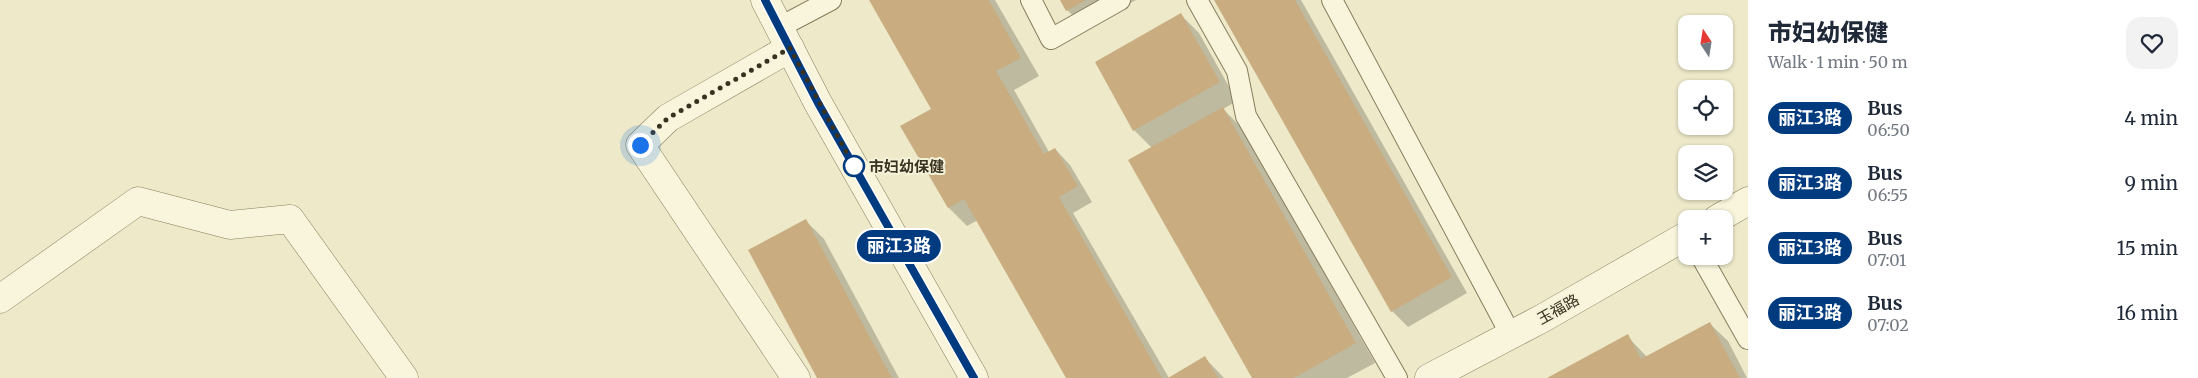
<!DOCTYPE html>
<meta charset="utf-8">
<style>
:root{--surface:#fff;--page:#f2f2f3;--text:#1f2937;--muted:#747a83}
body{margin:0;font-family:Merriweather,"Noto Sans SC",serif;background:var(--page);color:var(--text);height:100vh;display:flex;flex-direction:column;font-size:19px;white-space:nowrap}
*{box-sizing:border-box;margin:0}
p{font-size:16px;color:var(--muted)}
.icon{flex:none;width:28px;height:28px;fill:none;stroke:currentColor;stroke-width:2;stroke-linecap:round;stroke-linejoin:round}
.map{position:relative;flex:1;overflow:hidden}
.details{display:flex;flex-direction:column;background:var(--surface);width:450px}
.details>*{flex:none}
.badge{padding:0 10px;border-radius:16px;font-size:18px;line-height:32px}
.needle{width:32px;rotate:348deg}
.tools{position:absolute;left:1678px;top:15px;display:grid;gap:10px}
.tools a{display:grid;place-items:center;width:55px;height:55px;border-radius:10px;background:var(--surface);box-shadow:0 1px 4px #0004;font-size:25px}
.you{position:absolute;width:25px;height:25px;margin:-12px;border:4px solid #fff;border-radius:50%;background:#1a73e8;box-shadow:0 0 0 8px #1a73e833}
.map>.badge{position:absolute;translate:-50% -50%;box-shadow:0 0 0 2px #fff}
.round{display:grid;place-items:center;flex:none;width:52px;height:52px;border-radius:15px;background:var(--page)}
.head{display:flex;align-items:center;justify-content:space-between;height:85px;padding:0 20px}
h1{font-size:24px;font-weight:800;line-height:38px}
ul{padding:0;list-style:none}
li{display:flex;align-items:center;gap:15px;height:65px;padding:0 20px}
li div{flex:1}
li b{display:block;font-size:19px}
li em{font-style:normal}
li .badge{min-width:55px;font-weight:700;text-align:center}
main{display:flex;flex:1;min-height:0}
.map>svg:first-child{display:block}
.shadow{fill:#0003}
.building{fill:#c9ad81}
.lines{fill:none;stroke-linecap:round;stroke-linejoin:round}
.service-casing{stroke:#887d5e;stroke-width:22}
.minor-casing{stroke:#887d5e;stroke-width:29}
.tertiary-casing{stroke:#887d5e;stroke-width:29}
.service{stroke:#f8f5dc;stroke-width:20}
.minor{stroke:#f8f5dc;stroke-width:28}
.tertiary{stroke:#f8f5dc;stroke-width:28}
.line-casing{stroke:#fff;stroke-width:11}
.line{stroke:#003b80;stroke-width:8}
.walk{stroke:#393221;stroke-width:5;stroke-dasharray:0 9}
.stop-dot{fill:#fff;stroke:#003b80;stroke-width:2.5}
.labels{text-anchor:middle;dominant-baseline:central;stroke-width:4;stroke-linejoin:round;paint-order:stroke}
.stop-label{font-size:15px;font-weight:bold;fill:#393221;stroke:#f4f2d8;text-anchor:start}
.street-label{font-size:15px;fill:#393221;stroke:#f4f2d8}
</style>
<main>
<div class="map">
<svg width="1748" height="378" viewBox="0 0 1748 378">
<rect width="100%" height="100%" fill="#ede9c9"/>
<!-- shadow -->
<g class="shadow">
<path d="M873,0H995L1039,76L1014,90L1049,152L1055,149L1070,165L1092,202L1073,213L1169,378H1068L978,220L967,226L949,208L902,126L933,109Z"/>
<path d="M1062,0H1136L1086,28L1067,10Z"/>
<path d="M1215,0H1301L1467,293L1408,327L1392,311Z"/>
<path d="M1181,15L1199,33L1237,101L1223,109L1242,128L1375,363L1347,378H1253L1152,148L1134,130L1096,63Z"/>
<path d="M806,221L824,239L899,378H819Z"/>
<path d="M1709,323L1728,341L1747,378H1549L1627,336L1647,357Z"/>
<path d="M1205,358L1224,378H1170Z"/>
</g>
<!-- building -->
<g class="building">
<path d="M869,0H989L1021,58L996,71L1044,154L1055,148L1078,186L1059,197L1162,378H1066L964,199L948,208L900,126L931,109Z"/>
<path d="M1060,0H1086L1066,11Z"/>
<path d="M1214,0H1295L1452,277L1391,312Z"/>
<path d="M1181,13L1220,82L1133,131L1095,62Z"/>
<path d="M1223,107L1356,343L1294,378H1252L1128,160Z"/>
<path d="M806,219L892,378H817L748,250Z"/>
<path d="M1710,322L1740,378H1547L1628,334L1641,359Z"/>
<path d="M1205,356L1218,378H1168Z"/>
</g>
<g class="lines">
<!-- service casing -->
<g class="service-casing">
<g id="service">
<path d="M1031,0L1051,39L1120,0"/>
<path d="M1197,0L1237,71L1246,116L1397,378"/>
<path d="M1332,0L1511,335"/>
<path d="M778,28L831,0"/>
<path d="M1701,256L1748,339"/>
</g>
</g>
<!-- minor casing -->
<g class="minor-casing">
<g id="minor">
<path d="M790,48L668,118L640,145L796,378"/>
<path d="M1717,219L1748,201"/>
<path d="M0,299L138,201L230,225L290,219L404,378"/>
<path d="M1429,378L1543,318L1686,236"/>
</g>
</g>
<!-- tertiary casing -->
<g class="tertiary-casing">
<path id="tertiary" d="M765,0L818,103L974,378"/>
</g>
<!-- service -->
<use href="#service" class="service"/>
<!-- minor -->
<use href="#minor" class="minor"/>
<!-- tertiary -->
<use href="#tertiary" class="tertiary"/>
</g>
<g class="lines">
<!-- line casing -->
<g class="line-casing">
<path id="line" d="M765,0L818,103L974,378"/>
</g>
<!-- line -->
<use href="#line" class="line"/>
<!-- walk -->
<path class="walk" d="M640,145L668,118L790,48L857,172L854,166"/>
</g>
<!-- markers -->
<circle class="stop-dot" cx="854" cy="166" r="10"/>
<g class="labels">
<!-- stop labels -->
<g class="stop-label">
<text x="869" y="166">市妇幼保健</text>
</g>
<!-- street labels -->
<g class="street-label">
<text transform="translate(1558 309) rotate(-29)">玉福路</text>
</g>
</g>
</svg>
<div class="tools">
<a><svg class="needle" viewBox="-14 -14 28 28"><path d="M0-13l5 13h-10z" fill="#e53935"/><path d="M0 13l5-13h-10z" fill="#747a83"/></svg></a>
<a><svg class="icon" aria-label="locate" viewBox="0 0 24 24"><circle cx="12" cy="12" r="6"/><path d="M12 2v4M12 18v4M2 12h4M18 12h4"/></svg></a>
<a><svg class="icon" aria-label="layers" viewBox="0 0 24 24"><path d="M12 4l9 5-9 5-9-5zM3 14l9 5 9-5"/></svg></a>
<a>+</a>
</div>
<div class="you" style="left:640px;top:145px"></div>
<b class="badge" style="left:899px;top:246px;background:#003b80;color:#fff">丽江3路</b>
</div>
<section class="details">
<div class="head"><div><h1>市妇幼保健</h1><p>Walk · 1 min · 50 m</p></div><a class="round"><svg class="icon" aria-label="heart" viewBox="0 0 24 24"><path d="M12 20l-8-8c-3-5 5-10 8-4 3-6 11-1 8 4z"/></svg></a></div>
<ul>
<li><span class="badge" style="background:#003b80;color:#fff">丽江3路</span><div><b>Bus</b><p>06:50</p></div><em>4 min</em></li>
<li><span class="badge" style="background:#003b80;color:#fff">丽江3路</span><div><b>Bus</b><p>06:55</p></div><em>9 min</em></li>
<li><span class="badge" style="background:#003b80;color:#fff">丽江3路</span><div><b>Bus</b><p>07:01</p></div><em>15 min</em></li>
<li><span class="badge" style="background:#003b80;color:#fff">丽江3路</span><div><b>Bus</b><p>07:02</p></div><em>16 min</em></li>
</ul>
</section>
</main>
